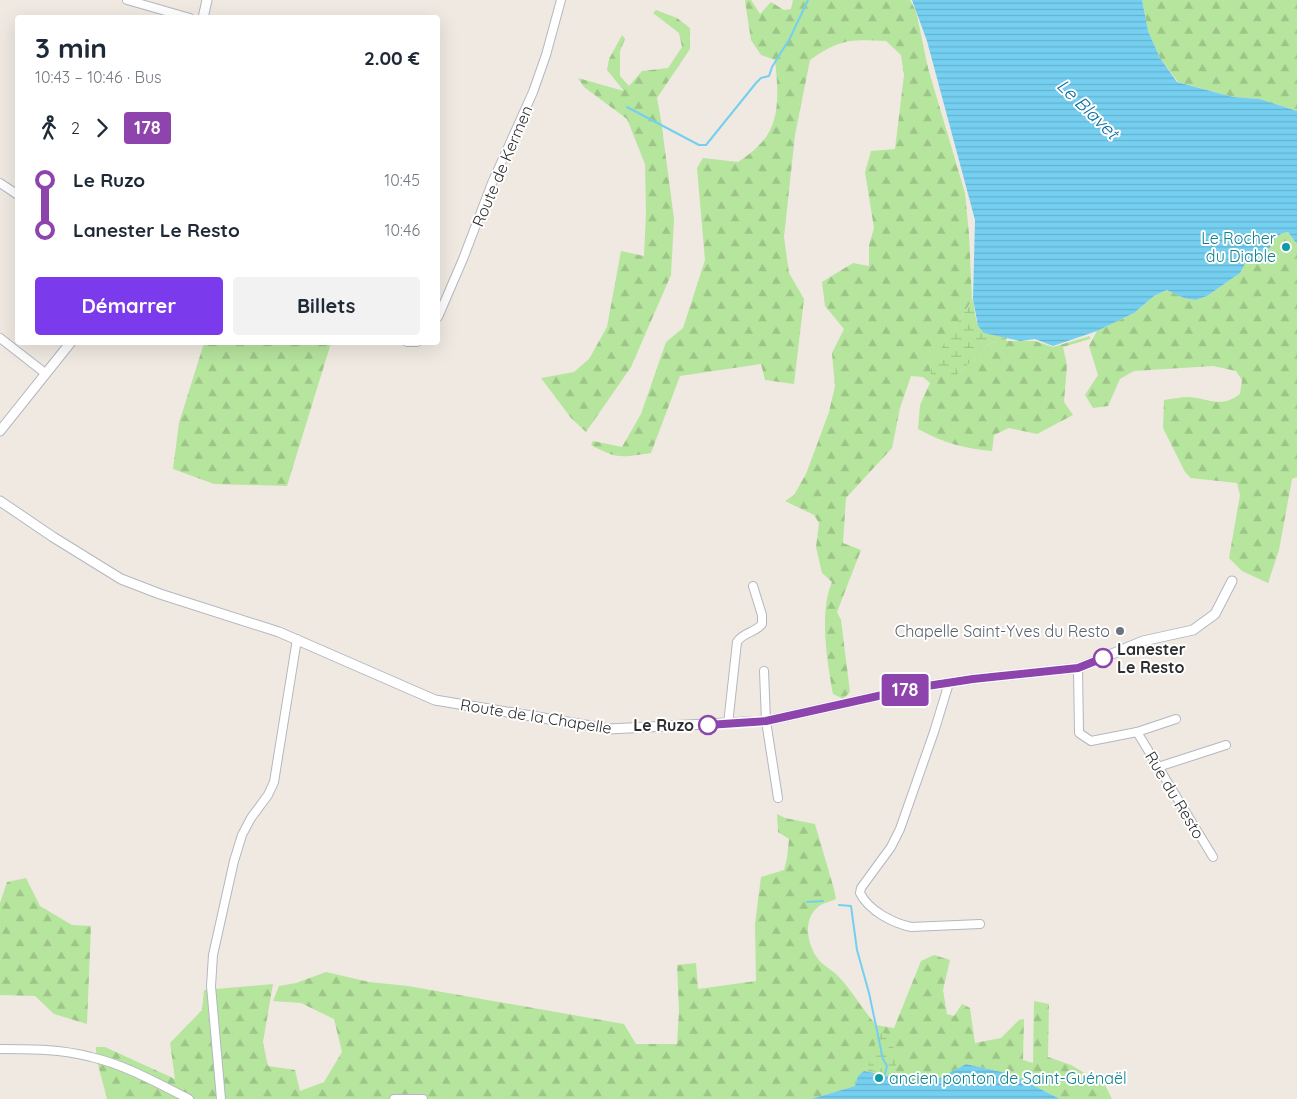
<!DOCTYPE html>
<html lang="fr">
<meta charset="utf-8">
<style>
:root{--surface:#fff;--page:#f2f2f3;--text:#1f2937;--muted:#747a83;--accent:#7c3aed}
body{margin:0;font-family:Quicksand,sans-serif;background:var(--page);color:var(--text);height:100vh;display:flex;flex-direction:column;font-size:19px;white-space:nowrap}
*{box-sizing:border-box;margin:0}
p{font-size:16px;color:var(--muted)}
.icon{flex:none;width:28px;height:28px;fill:none;stroke:currentColor;stroke-width:2;stroke-linecap:round;stroke-linejoin:round}
.map{position:relative;flex:1;overflow:hidden}
.side{position:absolute;left:15px;top:15px;width:425px;height:330px;display:flex;flex-direction:column;background:var(--surface);border-radius:5px;box-shadow:0 5px 20px #0002}
.side>*{flex:none}
.badge{padding:0 10px;border-radius:4px;font-size:18px;line-height:32px}
.map>.badge{position:absolute;translate:-50% -50%;box-shadow:0 0 0 2px #fff}
.legs{display:flex;align-items:center;gap:8px;height:55px;padding:0 20px;font-size:16px}
.legs p{margin-inline-start:auto}
.summary{display:flex;align-items:center;justify-content:space-between;height:85px;padding:0 20px}
h1{font-size:28px;font-weight:700;line-height:38px}
.button{display:flex;gap:10px;margin-top:auto;padding:10px 20px}
.button a{flex:1;height:58px;border-radius:5px;background:var(--accent);color:#fff;font-size:20px;font-weight:700;line-height:58px;text-align:center}
.button a+a{background:var(--page);color:var(--text)}
ul{padding:0 20px;list-style:none}
li{display:flex;align-items:center;gap:18px;height:50px;font-size:19px}
li i{display:grid;place-items:center;width:8px;height:100%;margin:0 6px;background:currentColor}
li i::after{content:'';width:12px;height:12px;margin:-6px;border:4px solid;border-radius:50%;background:var(--surface)}
li p{margin-inline-start:auto}
li:first-child i{background:linear-gradient(#0000 50%,currentColor 0)}
li:last-child i{background:linear-gradient(currentColor 50%,#0000 0)}
.map>svg:first-child{display:block}
.forest{fill:url(#forest-firs)}
.wetland{fill:url(#wetland-marsh)}
.water{fill:url(#water-rules)}
.lines{fill:none;stroke-linecap:round;stroke-linejoin:round}
.stream{stroke:#75cff0;stroke-width:2}
.minor-casing{stroke:#b4b7c1;stroke-width:10}
.tertiary-casing{stroke:#b4b7c1;stroke-width:11}
.minor{stroke:#fff;stroke-width:8}
.tertiary{stroke:#fff;stroke-width:9}
.line-1-casing{stroke:#fff;stroke-width:11}
.line-1{stroke:#8e44ad;stroke-width:8}
.culture-dot{fill:#0f9aa8;stroke:#fff;stroke-width:2}
.worship-dot{fill:#6b7280;stroke:#fff;stroke-width:2}
.stop-1-dot{fill:#fff;stroke:#8e44ad;stroke-width:2.5}
.labels{text-anchor:middle;dominant-baseline:central;stroke-width:4;stroke-linejoin:round;paint-order:stroke}
.street-label{font-size:16px;fill:#2e2e2e;stroke:#fff}
.culture-label{font-size:16px;fill:#0d838f;stroke:#fff;text-anchor:end}
.worship-label{font-size:16px;fill:#5b616d;stroke:#fff;text-anchor:end}
.stop-label{font-size:16px;font-weight:bold;fill:#2e2e2e;stroke:#fff;text-anchor:start}
.water-label{font-size:18px;font-style:italic;fill:#0d6fa3;stroke:#fff}
</style>
<div class="map">
<svg width="1297" height="1099" viewBox="0 0 1297 1099">
<defs>
<pattern id="forest-firs" width="22" height="20" patternUnits="userSpaceOnUse" patternTransform="scale(1.25)"><rect width="22" height="20" fill="#b6e59e"/><path d="M5 1l3.5 6h-7zM16 11l3.5 6h-7z" fill="#9dc588"/></pattern>
<pattern id="wetland-marsh" width="20" height="14" patternUnits="userSpaceOnUse" patternTransform="scale(1.25)"><rect width="20" height="14" fill="#b6e59e"/><path d="M1 5h8M5 5V1M11 12h8M15 12V8" fill="none" stroke="#9dc588"/></pattern>
<pattern id="water-rules" width="6" height="5" patternUnits="userSpaceOnUse" patternTransform="scale(1.25)"><rect width="6" height="5" fill="#75cff0"/><path d="M0 2.5h6" fill="none" stroke="#66b2ce"/></pattern>
</defs>
<rect width="100%" height="100%" fill="#efe9e1"/>
<!-- forest -->
<g class="forest">
<path d="M746,0H751L760,14L771,2L784,10L791,9L793,0H910L916,11L928,68L965,193L969,234L972,300L930,368L931,373L957,375L989,344L997,341H1035L1053,347L1090,336V339L1063,347L1067,365L1064,402L1073,415L1037,434L1009,428L994,435L992,451C965,449 942,442 918,429L920,405L930,383L923,377L911,376L900,408L892,448L846,498L843,543L861,550L837,612L841,620L850,692L843,699L833,694C827,662 819,612 832,582L822,573L816,547L819,523L814,515L785,501L794,495L806,474L829,412L835,386L832,353L844,329L825,306L822,282L853,263L869,266V245L874,228L865,172L871,151L895,149L904,75L901,55L886,41C850,39 840,39 810,60L795,135L784,237L789,273L804,299L794,384L765,380L761,364L680,376L651,453C622,457 618,460 591,445L593,441L622,447L641,414L666,342L683,328L705,260L697,168L703,158L738,162C745,157 753,152 759,145C782,124 778,88 775,60L761,55L751,40L745,1Z"/>
<path d="M1142,0H1297V111L1260,99L1233,97L1178,82L1160,58L1148,31Z"/>
<path d="M656,10L677,18L690,28V49L657,98L661,120L674,219L671,275L631,367L586,432L571,418L541,378L574,372L589,359L607,327L621,251L644,256L646,214L645,164L627,119L584,87L578,78L624,91L607,70L609,59L622,35L625,39L620,51V76L629,86L642,71L668,68L682,47L679,33L653,13Z"/>
<path d="M1288,232L1297,244V477L1292,479L1279,550L1268,583L1242,571L1229,558L1240,495L1237,483L1191,478L1185,472L1163,428L1164,400C1172,399 1180,397 1188,397C1209,398 1220,409 1240,394L1242,380L1236,371L1213,366L1134,371L1120,379L1108,406L1093,408L1085,395L1098,375L1089,346L1097,331L1134,313L1154,296L1168,290L1184,298L1195,300L1207,296L1240,273L1247,260L1270,248C1273,240 1278,233 1288,232Z"/>
<path d="M204,343H331L287,486L214,484L173,469L179,423Z"/>
<path d="M777,814L785,818L815,824L834,889L836,899C830,902 822,903 818,907C803,919 807,942 816,956C822,966 832,969 839,977C852,991 863,1010 876,1025L894,1028L921,961L934,955L950,960L943,990L947,1014L954,1016L962,1004L970,1008L975,1043L1001,1038L1019,1020L1024,1019L1023,1060L1033,1063L1034,1001L1049,1004L1048,1057L1071,1065L1105,1085L1112,1099H1060L1011,1074L966,1064L940,1078L907,1083L898,1078L858,1076L855,1086L811,1099H107L96,1057V1047H105L175,1079L170,1043L202,1010L204,990L273,984L263,1042L268,1066L295,1070L300,1091L324,1082L342,1052L334,1019L301,1003L273,1001L279,986L296,983L326,972L369,982L408,986L624,1024L636,1044H677L679,1011L677,965L696,963L698,989L756,981L755,924L761,877L784,870L787,858L789,839L778,832Z"/>
<path d="M26,878L40,906L72,925L91,926L87,1024L54,1014L35,996L0,995V903L7,882Z"/>
</g>
<!-- wetland -->
<g class="wetland">
<path d="M973,299C978,331 974,331 1007,337L1006,341H997L989,344L957,375L937,376L931,374L930,368L937,355Z"/>
<path d="M879,1032L891,1035L896,1063L895,1075L867,1069Z"/>
</g>
<!-- water -->
<g class="water">
<path d="M912,0H1142L1148,31L1160,58L1177,82L1233,97L1260,99L1297,111V244L1288,232C1278,233 1273,240 1270,248L1247,260L1240,273L1207,296L1195,300L1184,298L1167,290L1154,296L1134,313L1097,331L1053,346L1035,339L1020,341L984,333L978,326L973,299L975,220L927,41Z"/>
<path d="M966,1064L1011,1074L1060,1099H811L855,1086L858,1076L864,1071L898,1078L907,1083L940,1078Z"/>
</g>
<g class="lines">
<!-- stream -->
<g class="stream">
<path d="M627,107L699,145H706L756,83L761,78L769,76L772,67L790,38L808,0"/>
<path d="M807,902L823,901"/>
<path d="M839,905L851,906L857,950L869,993L883,1059L887,1066L885,1074"/>
</g>
<!-- minor casing -->
<g class="minor-casing">
<g id="minor">
<path d="M127,0L190,18"/>
<path d="M0,183L18,195"/>
<path d="M438,317L463,259L492,183L533,92L546,55L561,0"/>
<path d="M0,338L45,373"/>
<path d="M407,342H417"/>
<path d="M1078,668L1079,733L1091,741L1137,732L1176,719"/>
<path d="M764,671L766,721L778,798"/>
<path d="M949,683L934,732L900,829L891,847L861,888L860,893C869,911 893,923 911,927L980,924"/>
<path d="M728,724L737,642C743,632 755,633 762,624V615L753,586"/>
<path d="M1137,732L1213,857"/>
<path d="M1158,767L1226,745"/>
<path d="M0,1049C31,1049 61,1049 91,1057C126,1065 157,1083 189,1099"/>
<path d="M221,1099L211,986L213,955L234,861L242,835L251,818L268,795L274,782L297,639"/>
<path d="M394,1099H423"/>
</g>
</g>
<!-- tertiary casing -->
<g class="tertiary-casing">
<g id="tertiary">
<path d="M203,18L207,0"/>
<path d="M0,431L71,342"/>
<path d="M0,501L53,537L121,579L160,594L279,632L435,700L609,729L766,721L914,688L973,679L1078,668L1143,641L1193,630L1215,614L1232,581"/>
</g>
</g>
<!-- minor -->
<use href="#minor" class="minor"/>
<!-- tertiary -->
<use href="#tertiary" class="tertiary"/>
</g>
<g class="lines">
<!-- line-1 casing -->
<g class="line-1-casing">
<path id="line-1" d="M708,725L766,721L914,688L973,679L1078,668L1103,658"/>
</g>
<!-- line-1 -->
<use href="#line-1" class="line-1"/>
</g>
<!-- markers -->
<g class="culture-dot">
<circle cx="1286" cy="247" r="5"/>
<circle cx="879" cy="1078" r="5"/>
</g>
<circle class="worship-dot" cx="1120" cy="631" r="5"/>
<g class="stop-1-dot">
<circle cx="1103" cy="658" r="9"/>
<circle cx="708" cy="725" r="9"/>
</g>
<g class="labels">
<!-- street labels -->
<g class="street-label">
<text transform="translate(502 166) rotate(-67)">Route de Kermen</text>
<text transform="translate(536 716) rotate(9)">Route de la Chapelle</text>
<text transform="translate(1175 795) rotate(59)">Rue du Resto</text>
</g>
<!-- culture labels -->
<g class="culture-label">
<text x="1276" y="238">Le Rocher<tspan x="1276" dy="18">du Diable</tspan></text>
<text x="889" y="1078" text-anchor="start">ancien ponton de Saint-Guénaël</text>
</g>
<!-- worship labels -->
<g class="worship-label">
<text x="1110" y="631">Chapelle Saint-Yves du Resto</text>
</g>
<!-- stop labels -->
<g class="stop-label">
<text x="1117" y="649">Lanester<tspan x="1117" dy="18">Le Resto</tspan></text>
<text x="694" y="725" text-anchor="end">Le Ruzo</text>
</g>
<!-- water labels -->
<g class="water-label">
<text transform="translate(1088 109) rotate(44)">Le Blavet</text>
</g>
</g>
</svg>
<b class="badge" style="left:905px;top:690px;background:#8e44ad;color:#fff">178</b>
<section class="side">
<div class="summary"><div><h1>3 min</h1><p>10:43 – 10:46 · Bus</p></div><b>2.00 €</b></div>
<div class="legs"><svg class="icon" aria-label="walk" viewBox="0 0 24 24"><circle cx="13" cy="4" r="2"/><path d="M13 8l-2 6 4 7M11 14l-3 7M7 12l3-4h3l4 4"/></svg>2<svg class="icon" aria-label="forward" viewBox="0 0 24 24"><path d="M9 5l7 7-7 7"/></svg><b class="badge" style="background:#8e44ad;color:#fff">178</b></div>
<ul>
<li><i style="color:#8e44ad"></i><b>Le Ruzo</b><p>10:45</p></li>
<li><i style="color:#8e44ad"></i><b>Lanester Le Resto</b><p>10:46</p></li>
</ul>
<div class="button"><a>Démarrer</a><a>Billets</a></div>
</section>
</div>
